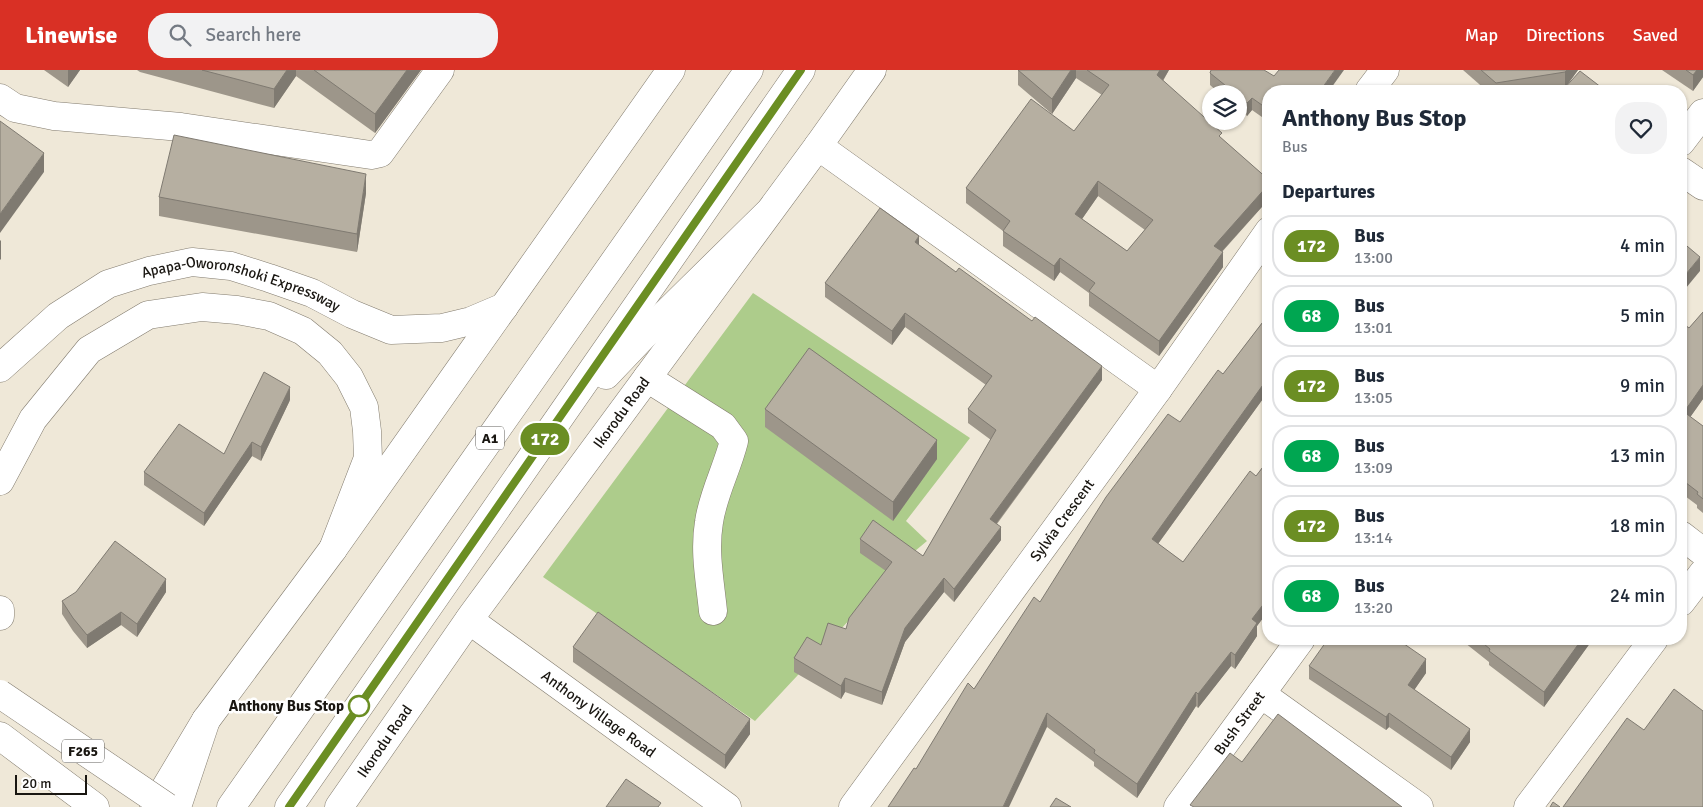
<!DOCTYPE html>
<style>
:root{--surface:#fff;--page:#f2f2f3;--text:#1f2937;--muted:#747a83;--line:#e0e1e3;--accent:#d93025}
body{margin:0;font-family:Signika,sans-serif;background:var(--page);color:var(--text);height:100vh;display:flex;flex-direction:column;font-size:19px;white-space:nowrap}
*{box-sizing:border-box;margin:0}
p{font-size:16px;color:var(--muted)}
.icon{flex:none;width:28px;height:28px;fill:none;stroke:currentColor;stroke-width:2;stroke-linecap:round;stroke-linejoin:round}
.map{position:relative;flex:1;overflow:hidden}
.sheet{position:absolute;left:1262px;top:15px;width:425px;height:560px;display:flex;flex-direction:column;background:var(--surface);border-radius:20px;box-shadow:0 1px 4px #0004}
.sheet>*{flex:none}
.badge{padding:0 10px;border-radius:16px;font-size:18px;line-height:32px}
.buttons{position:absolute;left:1202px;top:15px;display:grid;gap:10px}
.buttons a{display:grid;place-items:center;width:45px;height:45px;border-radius:50%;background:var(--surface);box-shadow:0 1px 4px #0004;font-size:25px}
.scale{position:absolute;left:15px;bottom:12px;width:72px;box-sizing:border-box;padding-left:5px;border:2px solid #191611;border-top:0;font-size:14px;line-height:18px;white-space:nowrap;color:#191611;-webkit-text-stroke:4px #fff;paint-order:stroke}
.map>.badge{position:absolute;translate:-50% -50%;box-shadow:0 0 0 2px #fff}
h2{padding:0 20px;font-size:19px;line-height:45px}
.round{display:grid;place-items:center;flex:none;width:52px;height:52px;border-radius:20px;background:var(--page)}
.overview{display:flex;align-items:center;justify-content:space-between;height:85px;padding:0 20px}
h1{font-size:24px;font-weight:700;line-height:38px}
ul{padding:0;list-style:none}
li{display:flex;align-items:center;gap:15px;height:62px;margin:0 10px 8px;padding:0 10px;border:2px solid var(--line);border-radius:20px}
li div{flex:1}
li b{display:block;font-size:19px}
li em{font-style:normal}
li .badge{min-width:55px;font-weight:700;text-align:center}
header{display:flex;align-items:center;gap:30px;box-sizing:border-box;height:70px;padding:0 25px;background:var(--accent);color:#fff}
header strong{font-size:24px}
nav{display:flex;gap:28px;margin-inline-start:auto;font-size:18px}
.search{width:350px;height:45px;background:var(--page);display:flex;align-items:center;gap:12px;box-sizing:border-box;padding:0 18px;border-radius:20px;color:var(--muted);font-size:19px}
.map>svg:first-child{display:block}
.green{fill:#adcc8b}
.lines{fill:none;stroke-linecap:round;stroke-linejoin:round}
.minor-casing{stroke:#827b6e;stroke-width:29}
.major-casing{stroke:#827b6e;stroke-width:29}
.highway-casing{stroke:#827b6e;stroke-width:29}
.minor{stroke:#fff;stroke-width:28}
.major{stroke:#fff;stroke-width:28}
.highway{stroke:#fff;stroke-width:28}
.highway-bridge-casing{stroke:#827b6e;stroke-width:29;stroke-linecap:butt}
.highway-bridge{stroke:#fff;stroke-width:28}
.wall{fill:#9d968a;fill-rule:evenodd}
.shaded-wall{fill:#7f7a71}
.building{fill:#b6afa1;stroke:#7f7a71;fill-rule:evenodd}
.line-casing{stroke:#fff;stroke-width:11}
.line{stroke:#6b8e23;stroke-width:8}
.stop-dot{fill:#fff;stroke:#6b8e23;stroke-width:2.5}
.labels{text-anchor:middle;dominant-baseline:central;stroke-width:5;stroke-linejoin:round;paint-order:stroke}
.shield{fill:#fff;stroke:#5e5c58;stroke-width:1}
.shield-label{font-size:14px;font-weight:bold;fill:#191611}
.street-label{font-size:15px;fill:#191611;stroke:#fff}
.stop-label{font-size:15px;font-weight:bold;fill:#191611;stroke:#fff;text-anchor:end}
</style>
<header>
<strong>Linewise</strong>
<div class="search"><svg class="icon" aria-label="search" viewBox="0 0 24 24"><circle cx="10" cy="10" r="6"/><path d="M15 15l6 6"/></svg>Search here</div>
<nav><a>Map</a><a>Directions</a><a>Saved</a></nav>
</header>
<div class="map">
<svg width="1703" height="737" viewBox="0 0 1703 737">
<rect width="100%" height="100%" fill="#efe8d8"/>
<!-- green -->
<path class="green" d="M753,223L970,368L906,451L927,471L909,486L755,651L543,507Z"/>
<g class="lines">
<!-- minor casing -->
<g class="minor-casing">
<g id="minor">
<path d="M1369,21L1385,0"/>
<path d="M0,28L15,38L54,46L181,57L371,85L380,83L440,0"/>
<path d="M1681,72L1703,43"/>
<path d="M818,76L1158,319"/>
<path d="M1681,101L1703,116"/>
<path d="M647,308L723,356L734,371C727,399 713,424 709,452C704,482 710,511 713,541"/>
<path d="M1681,465L1703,482"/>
<path d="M1681,532L1703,503"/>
<path d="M1261,624L1419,737"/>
<path id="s1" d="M853,737L1158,319L1269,161"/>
<path id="s2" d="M1178,737L1301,569"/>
<path d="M1528,737L1654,569"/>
</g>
</g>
<!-- major casing -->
<g class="major-casing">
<g id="major">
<path id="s3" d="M0,298L58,246L108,214L149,201L192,192L231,196L269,208L312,223L352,244L391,260L442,258L471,251L504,237"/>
<path id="s4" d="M469,550L727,737"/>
<path d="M154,737L206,650L333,479L671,0"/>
<path id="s5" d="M339,737L473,544L818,76L872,0"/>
</g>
</g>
<!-- highway casing -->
<g class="highway-casing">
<g id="highway">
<path d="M606,305L644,265L768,143"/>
<path d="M0,411L33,349L89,280L148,245L202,237L237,240L269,246L303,261L330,283L349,307L364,337L367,361L368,388L333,479"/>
<path d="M0,540V546"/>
<path d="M0,666L95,737"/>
<path d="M177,737L206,650"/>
<path d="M231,737L749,0"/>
<path d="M289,737L801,0"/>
</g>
</g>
<!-- minor -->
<use href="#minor" class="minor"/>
<!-- major -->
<use href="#major" class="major"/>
<!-- highway -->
<use href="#highway" class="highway"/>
<!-- highway-bridge casing -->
<g class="highway-bridge-casing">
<path id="highway-bridge" d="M0,624L167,737"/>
</g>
<!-- highway-bridge -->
<use href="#highway-bridge" class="highway-bridge"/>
</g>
<!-- wall -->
<g class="wall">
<path d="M44,0H80L68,17Z"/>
<path d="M137,0H421L375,63L296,6L274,38L140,2Z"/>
<path d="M1018,0H1169L1163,11L1222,69L1269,110V129L1222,182L1223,197L1159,286L1089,236V223L1060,202L1054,211L1003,176V161L966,133V118L1074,61L1102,25L1076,8L1052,44L1018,15ZM1098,126L1145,160L1127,181L1082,149Z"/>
<path d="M1463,0H1578L1565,18L1546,21H1487Z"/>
<path d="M1662,0H1703V7L1693,21Z"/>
<path d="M1210,3L1269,21V52L1252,40L1247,46L1239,39V24H1220L1210,15Z"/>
<path d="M366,123L357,182L159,146V127Z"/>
<path d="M919,176L1102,310L997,454L1001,470L954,532L944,522L905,572L882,635L845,622L841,629L794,602V588L821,575L846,559L886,501L860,483V469L923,486L991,370L968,353V339L986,315L905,257L892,275L825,227V213Z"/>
<path d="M1703,242V329L1690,347L1703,356V443L1697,438V435L1681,423V252L1689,258Z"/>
<path d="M1269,244V328L1265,326L1158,474L1183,492L1256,406L1269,389V540L1257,556V566L1235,599L1231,596L1198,638L1196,636L1137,728L1094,696V692L1047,657L916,699L974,619L1180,352L1223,304Z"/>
<path d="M290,330L261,391L252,386L204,456L144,415V402L224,384Z"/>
<path d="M765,339L937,389L893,451L765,357Z"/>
<path d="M166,522L137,567L121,555L87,578L73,561L62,544V531Z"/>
<path d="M1460,569H1512L1521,573L1524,569H1593L1544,637L1489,595V592Z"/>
<path d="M573,577L750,664L725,699L573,592Z"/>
<path d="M1309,596L1426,603L1414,620L1470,672L1451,700L1389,657L1386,660L1309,609Z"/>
</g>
<!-- shaded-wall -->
<g class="shaded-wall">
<path d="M68,0H80L68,17Z"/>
<path d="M287,0H296V6L274,38V19Z"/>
<path d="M407,0H421L375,63V44Z"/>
<path d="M1071,0H1076V8L1052,44V29Z"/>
<path d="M1160,0H1169L1157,20V5Z"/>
<path d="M1335,0H1344L1329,21H1320Z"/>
<path d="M1567,0H1578L1565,18V2Z"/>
<path d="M1697,0H1703V7L1693,21V5Z"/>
<path d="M1252,28V40L1247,46V33Z"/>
<path d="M44,83V102L0,163V144Z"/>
<path d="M366,104V123L357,182V164Z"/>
<path d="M1098,111V126L1075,159V144Z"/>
<path d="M1269,114V129L1214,190V176Z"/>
<path d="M919,166V180L915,172Z"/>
<path d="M1,170V189L0,190V171Z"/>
<path d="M1223,182V197L1159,286V271Z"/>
<path d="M1700,187V201L1681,224V210Z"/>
<path d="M1060,188V202L1054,211V196Z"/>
<path d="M905,243V257L892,275V261Z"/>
<path d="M1102,296V310L990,462V449Z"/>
<path d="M1265,312V326L1152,482V469Z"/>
<path d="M1703,315V329L1684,356V342Z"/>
<path d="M290,317V330L261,391V377Z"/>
<path d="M937,370V389L893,451V432Z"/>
<path d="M252,372V386L204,456V443Z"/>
<path d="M1001,457V470L954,532V519Z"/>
<path d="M944,508V522L905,572L882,635V622L905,558Z"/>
<path d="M166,509V522L137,567V554Z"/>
<path d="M1269,527V540L1257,556V566L1235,599V585L1252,549Z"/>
<path d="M121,542V555L87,578V565Z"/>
<path d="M1582,569H1593L1544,637V622Z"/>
<path d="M1231,582V596L1198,638V624Z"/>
<path d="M1426,589V603L1408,629V615Z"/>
<path d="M845,608V622L841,629V616Z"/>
<path d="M1196,622V636L1137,728V714Z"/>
<path d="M1047,643V657L1009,737H1003Z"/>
<path d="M1389,643V657L1386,660V647Z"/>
<path d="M750,649V664L725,699V685Z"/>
<path d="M1470,659V672L1451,700V687Z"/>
</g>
<!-- building -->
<g class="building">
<path d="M202,0H287L274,19Z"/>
<path d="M314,0H407L375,44Z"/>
<path d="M1018,0H1071L1052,29Z"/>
<path d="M1087,0H1160L1157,5L1222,63L1219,66L1269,110V114L1214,176L1223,182L1159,271L1089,221L1095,213L1060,188L1054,196L1003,161L1010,151L966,118L1031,29L1074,61L1109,15ZM1098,111L1153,150L1127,181L1075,144Z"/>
<path d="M1211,0H1264L1274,6L1279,0H1335L1320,21H1269V40L1252,28L1247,33L1239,26V24H1236L1210,3Z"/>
<path d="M1481,0H1567L1565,2L1496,13Z"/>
<path d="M1686,0H1697L1693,5Z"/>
<path d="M1580,1L1606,21H1562Z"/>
<path d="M0,51L44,83L0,144Z"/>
<path d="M174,65L366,104L357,164L159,127Z"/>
<path d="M880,138L919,166L915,172L956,202L959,198L1032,251L1035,247L1102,296L990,449L1001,457L954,519L944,508L905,558L882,622L845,608L841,616L794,588L807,567L821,575L828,553L846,559L849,548L892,492L860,469L873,450L923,486L996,360L968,339L992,306L905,243L892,261L825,213Z"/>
<path d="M1681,171L1700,187L1681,210Z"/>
<path d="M1703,242V315L1684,342L1703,356V429L1697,424L1698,422L1681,409V252L1689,258Z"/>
<path d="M1269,244V314L1265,312L1152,469L1183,492L1250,401L1256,406L1269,389V527L1252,549L1257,553L1235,585L1231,582L1198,624L1196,622L1137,714L1094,683L1095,680L1047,643L1003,737H888L914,698L916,699L968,613L974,619L1034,527L1040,532L1106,427L1168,344L1180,352L1218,300L1223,304Z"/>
<path d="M809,278L937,370L893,432L765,339Z"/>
<path d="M264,302L290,317L261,377L252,372L204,443L144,402L179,354L224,384Z"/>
<path d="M115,471L166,509L137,554L121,542L87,565L73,548L62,531L76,522Z"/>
<path d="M598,542L750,649L725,685L573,577Z"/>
<path d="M1328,569H1397L1426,589L1408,615L1470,659L1451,687L1389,643L1386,647L1309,596Z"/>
<path d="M1478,569H1512L1521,573L1524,569H1582L1544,622L1489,581L1490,579Z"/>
<path d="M1674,619L1703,641V737H1563L1627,648L1644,660Z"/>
<path d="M1278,644L1402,737H1194L1190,735L1230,683L1242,692Z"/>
<path d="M626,709L661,733L658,737H606Z"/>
<path d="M1056,728L1071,737H1050Z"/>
<path d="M1553,732L1560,737H1550Z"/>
</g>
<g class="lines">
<!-- line casing -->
<g class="line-casing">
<path id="line" d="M289,737L801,0"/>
</g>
<!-- line -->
<use href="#line" class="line"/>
</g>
<!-- markers -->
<circle class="stop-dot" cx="359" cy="636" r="10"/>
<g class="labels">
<!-- shield labels -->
<g class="shield">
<rect x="476" y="356.5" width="28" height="23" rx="4"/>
<rect x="62" y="669.5" width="42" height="23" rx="4"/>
</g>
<g class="shield-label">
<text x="490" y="368">A1</text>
<text x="83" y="681">F265</text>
</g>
<!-- street labels -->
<g class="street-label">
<text stroke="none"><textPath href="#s3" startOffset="276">Apapa-Oworonshoki Expressway</textPath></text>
<text stroke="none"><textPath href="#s5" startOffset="485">Ikorodu Road</textPath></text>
<text stroke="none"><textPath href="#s1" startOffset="355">Sylvia Crescent</textPath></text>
<text stroke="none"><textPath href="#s4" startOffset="160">Anthony Village Road</textPath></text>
<text stroke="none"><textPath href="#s2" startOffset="104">Bush Street</textPath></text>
<text stroke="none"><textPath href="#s5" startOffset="80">Ikorodu Road</textPath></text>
</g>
<!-- stop labels -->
<g class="stop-label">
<text x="344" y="636">Anthony Bus Stop</text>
</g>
</g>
</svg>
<div class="buttons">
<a><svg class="icon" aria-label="layers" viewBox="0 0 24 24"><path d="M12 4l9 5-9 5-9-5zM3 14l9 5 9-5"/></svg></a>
</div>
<div class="scale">20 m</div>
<b class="badge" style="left:545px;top:369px;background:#6b8e23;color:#fff">172</b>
<section class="sheet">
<div class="overview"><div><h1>Anthony Bus Stop</h1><p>Bus</p></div><a class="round"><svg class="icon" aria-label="heart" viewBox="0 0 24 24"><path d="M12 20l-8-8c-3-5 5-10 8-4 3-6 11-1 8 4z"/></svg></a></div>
<h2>Departures</h2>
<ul>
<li><span class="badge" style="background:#6b8e23;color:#fff">172</span><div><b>Bus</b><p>13:00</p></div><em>4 min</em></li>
<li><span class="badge" style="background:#00a651;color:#fff">68</span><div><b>Bus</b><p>13:01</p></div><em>5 min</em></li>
<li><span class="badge" style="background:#6b8e23;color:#fff">172</span><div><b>Bus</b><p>13:05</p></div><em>9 min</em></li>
<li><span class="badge" style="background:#00a651;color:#fff">68</span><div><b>Bus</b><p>13:09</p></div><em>13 min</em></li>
<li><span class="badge" style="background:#6b8e23;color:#fff">172</span><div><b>Bus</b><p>13:14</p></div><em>18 min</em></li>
<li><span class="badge" style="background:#00a651;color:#fff">68</span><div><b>Bus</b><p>13:20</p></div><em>24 min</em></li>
</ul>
</section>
</div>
